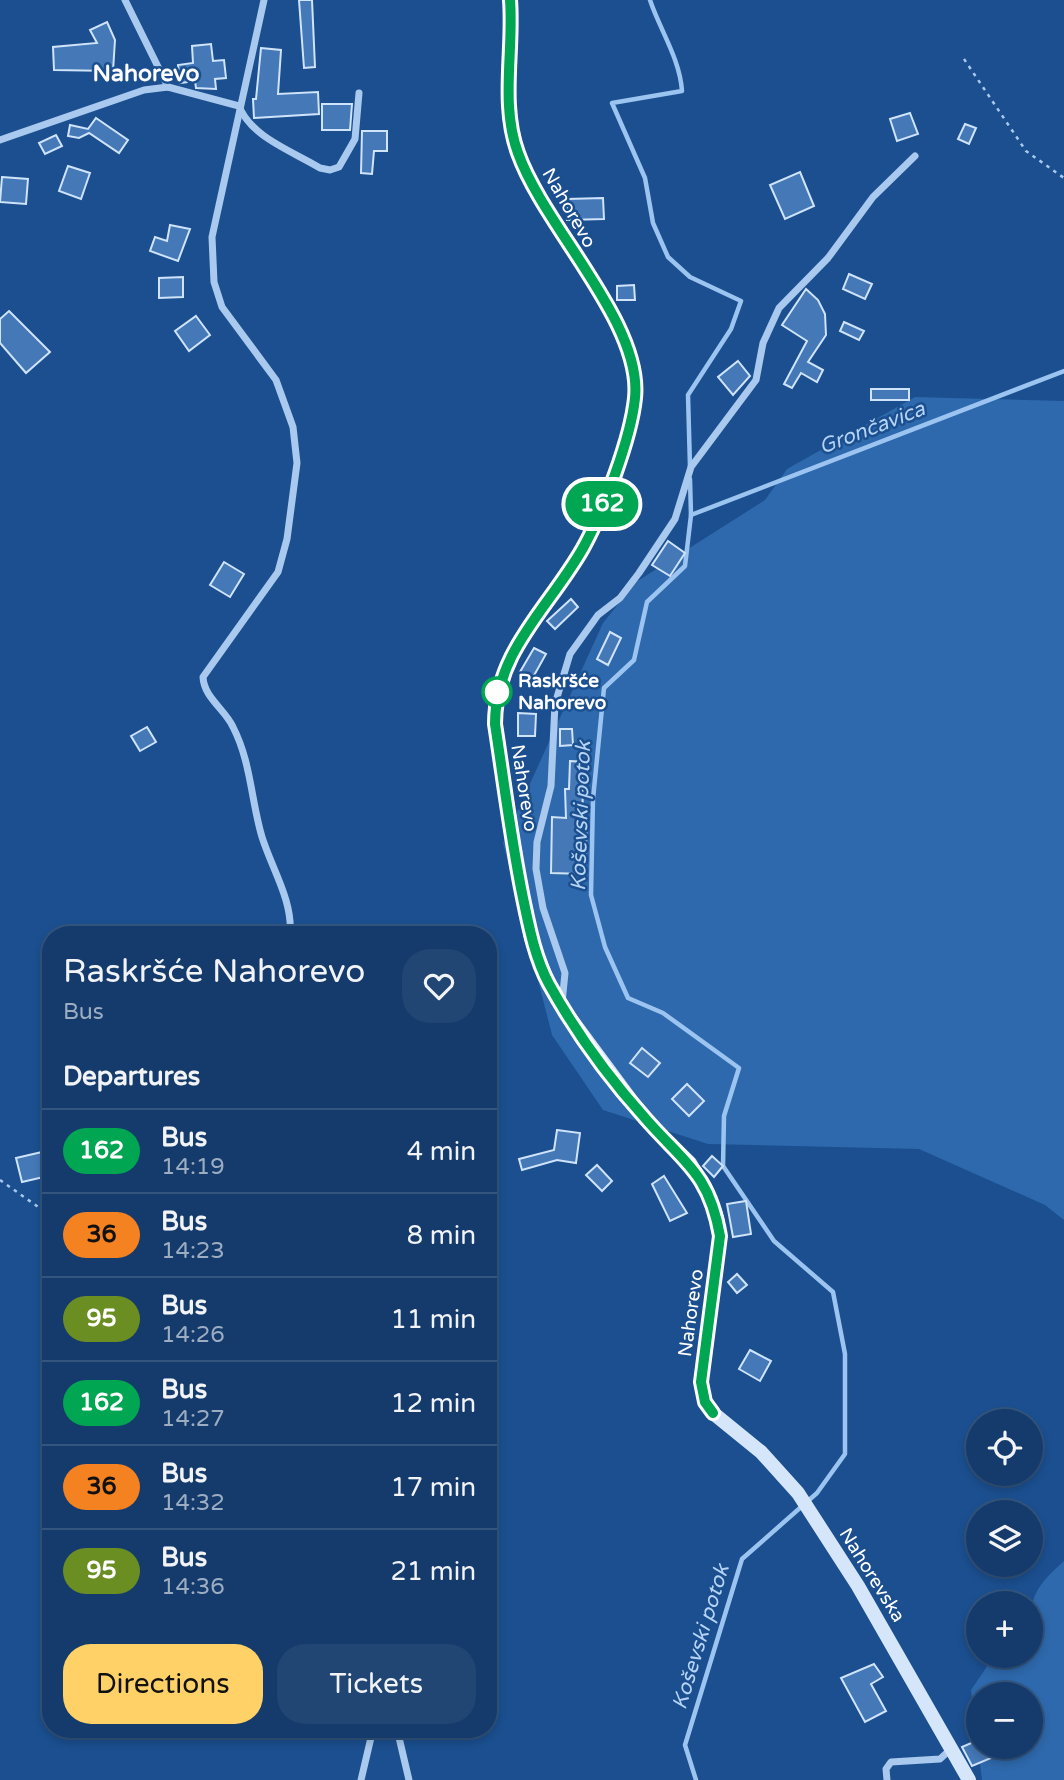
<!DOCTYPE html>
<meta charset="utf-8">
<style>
:root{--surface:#143b6b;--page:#214673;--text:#f1f3f6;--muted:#9dadc1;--line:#33557e;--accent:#ffd166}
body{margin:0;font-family:"Varela Round",sans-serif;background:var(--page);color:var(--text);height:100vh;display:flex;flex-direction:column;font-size:26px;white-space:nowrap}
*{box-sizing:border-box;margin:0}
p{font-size:23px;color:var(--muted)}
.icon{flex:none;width:38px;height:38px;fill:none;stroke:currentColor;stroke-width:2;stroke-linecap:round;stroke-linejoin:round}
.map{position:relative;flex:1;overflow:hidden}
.side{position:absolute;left:42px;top:926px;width:455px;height:812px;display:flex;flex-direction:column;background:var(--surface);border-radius:28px;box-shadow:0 4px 10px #0003,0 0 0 2px var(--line)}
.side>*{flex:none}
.badge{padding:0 14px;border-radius:23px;font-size:24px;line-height:46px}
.buttons{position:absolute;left:966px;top:1409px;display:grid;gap:14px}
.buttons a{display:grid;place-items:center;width:77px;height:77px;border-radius:50%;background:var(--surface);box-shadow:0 4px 10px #0003,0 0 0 2px var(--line);font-size:35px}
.map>.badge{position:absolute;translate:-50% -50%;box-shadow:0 0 0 4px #fff}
h2{padding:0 21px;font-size:26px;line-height:63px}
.round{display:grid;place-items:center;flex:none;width:74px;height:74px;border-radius:28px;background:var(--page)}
.head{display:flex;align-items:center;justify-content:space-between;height:119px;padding:0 21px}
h1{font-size:33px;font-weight:600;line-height:52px}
.action{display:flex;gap:14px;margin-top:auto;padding:14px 21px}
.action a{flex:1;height:80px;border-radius:28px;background:var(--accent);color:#111;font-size:28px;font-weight:600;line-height:80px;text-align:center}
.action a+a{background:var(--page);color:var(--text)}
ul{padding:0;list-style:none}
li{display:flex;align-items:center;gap:21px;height:84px;padding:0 21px;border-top:2px solid var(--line)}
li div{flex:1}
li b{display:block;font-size:26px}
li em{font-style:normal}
li .badge{min-width:77px;font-weight:700;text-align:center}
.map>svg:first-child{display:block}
.green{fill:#2e69ad;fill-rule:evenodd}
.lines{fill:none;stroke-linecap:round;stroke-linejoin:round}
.stream{stroke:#9cc4f0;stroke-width:4.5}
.building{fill:#4478b7;stroke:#cfe3fa;stroke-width:2}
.path{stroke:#a9c9ee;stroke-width:2.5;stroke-dasharray:3.5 5;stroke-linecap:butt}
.street{stroke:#a9c9ee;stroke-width:7}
.secondary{stroke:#d6e6fa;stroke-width:14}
.line-casing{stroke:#fff;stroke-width:16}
.line{stroke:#00a651;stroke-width:10}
.stop-dot{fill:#fff;stroke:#00a651;stroke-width:3.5}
.labels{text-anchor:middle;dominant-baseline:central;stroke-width:5;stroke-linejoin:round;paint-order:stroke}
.street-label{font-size:19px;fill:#fff;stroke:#1b4f8f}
.stop-label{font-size:19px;font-weight:bold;fill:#fff;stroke:#1b4f8f;text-anchor:start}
.water-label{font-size:21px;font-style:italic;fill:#b5d3f5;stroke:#1b4f8f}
.quarter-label{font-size:23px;font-weight:bold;fill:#fff;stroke:#1b4f8f}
</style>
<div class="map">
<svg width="1064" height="1780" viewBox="0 0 1064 1780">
<rect width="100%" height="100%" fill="#1b4f8f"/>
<!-- green -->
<g class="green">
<path d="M915,397L1064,401V1220L1045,1205L919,1149L708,1144L603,1110L552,1035L503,843L603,623L636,582L765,500L787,469Z"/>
<path d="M1064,1561V1780H982L971,1690L994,1656H1031C1031,1606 1024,1596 1064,1561ZM978,1694H1031V1746H978Z"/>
</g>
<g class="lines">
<!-- stream -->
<g class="stream">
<path d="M650,0C660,30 680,59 682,91L612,103L645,178L653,223L668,257L690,277L741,301L731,329L688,395L690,467"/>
<path d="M690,479L691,515L685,566L647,602L634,660L604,688L593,799L591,895L605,947L628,998L663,1013L739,1068L724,1116L723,1166L774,1241L833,1292L845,1354V1454L817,1493L742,1559L685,1745L696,1780"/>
<path d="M691,515L1064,371"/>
</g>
</g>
<!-- building -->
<g class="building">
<path d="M299,0H312L315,67L304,68Z"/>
<path d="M107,22L115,40L113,71L54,70L53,47L97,43L90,30Z"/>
<path d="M211,44L213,61L224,60L226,78L215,79L216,89L196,88L195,81L180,83L178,65L193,63L192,46Z"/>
<path d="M261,48L281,50L278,94L318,92L319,114L254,118L253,99H256Z"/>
<path d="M322,104H352L350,130H322Z"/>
<path d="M910,113L918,134L897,141L890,119Z"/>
<path d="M96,118L128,140L119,153L89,133L79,138L68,136L70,125L88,129Z"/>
<path d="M965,124L976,128L969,144L958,139Z"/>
<path d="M362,131H387V151H374L372,174L361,173Z"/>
<path d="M56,135L62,146L45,154L39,143Z"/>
<path d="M68,166L90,173L81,199L59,191Z"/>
<path d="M800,172L814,206L785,219L770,185Z"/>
<path d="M2,177L28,179L26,204L0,202Z"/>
<path d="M603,198L604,219L567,220V199Z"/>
<path d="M170,225L190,229L178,261L150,251L155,237L167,241Z"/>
<path d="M849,274L872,284L865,299L843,289Z"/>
<path d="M183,277V297L159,298V278Z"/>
<path d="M634,285L635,300H617V286Z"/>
<path d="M806,289L818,300L825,314L826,335L808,362L823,370L817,382L801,373L792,388L784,384L807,341L782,325Z"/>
<path d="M9,311L50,352L26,373L0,343V319Z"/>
<path d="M196,316L210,335L189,351L175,331Z"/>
<path d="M844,322L864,331L859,340L840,331Z"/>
<path d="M738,361L750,376L733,395L718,377Z"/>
<rect x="871" y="389" width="38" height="11"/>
<path d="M668,541L685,553L670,576L652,565Z"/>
<path d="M224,562L244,574L230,597L210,585Z"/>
<path d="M571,599L578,607L555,629L547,621Z"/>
<path d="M610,632L621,638L608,665L597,659Z"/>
<path d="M534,648L546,654L532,679L520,672Z"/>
<path d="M518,713L536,714L535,736H518Z"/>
<path d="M147,727L156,742L140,751L131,736Z"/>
<path d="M560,729H572L573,745L560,746Z"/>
<path d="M570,761L585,762V773L582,772L583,818H587L585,874L551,873L552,817L566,818L565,789H569Z"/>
<path d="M642,1048L660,1063L648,1077L630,1063Z"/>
<path d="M687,1084L704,1101L689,1116L672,1099Z"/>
<path d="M557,1130L580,1133L576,1163L557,1160L522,1170L519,1159L554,1150Z"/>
<path d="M42,1152L48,1176L22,1182L16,1158Z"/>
<path d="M712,1156L723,1166L714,1177L703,1166Z"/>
<path d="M597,1165L612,1181L602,1191L586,1175Z"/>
<path d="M664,1176L687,1213L670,1221L652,1184Z"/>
<path d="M746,1201L751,1234L733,1237L727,1204Z"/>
<path d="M737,1274L747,1285L737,1293L728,1282Z"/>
<path d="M750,1350L771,1361L760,1381L739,1369Z"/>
<path d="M874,1664L883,1677L871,1684L886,1711L865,1722L841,1678Z"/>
<path d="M978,1740V1746H986L991,1758L972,1766L962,1747Z"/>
</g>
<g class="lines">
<!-- path -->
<g class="path">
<path d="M964,59L1026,151L1064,178"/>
<path d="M0,1180L51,1216"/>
</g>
<!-- street -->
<g class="street">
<path d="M125,0L168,87"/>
<path d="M264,0L212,237L214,282L222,307L276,380L293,427L297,463L287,539L278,572L203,677C204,698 225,709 233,727C251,762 251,800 262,837C272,869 293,901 290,934"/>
<path d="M0,140L144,90L168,87L239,106C251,137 292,151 320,168L330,170L339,167L355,139L359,93"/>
<path d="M562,1003L565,973L543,908L536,869L537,842L551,786L555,704L570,654L598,615L620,598L639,573L675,519L691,467L756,380L763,343L779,308L828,258L873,197L915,156"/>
<path d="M397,1729L409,1780"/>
<path d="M361,1780L373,1729"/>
<path d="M887,1780L886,1769L891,1762L940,1759L952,1748"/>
</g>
<!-- secondary -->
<path class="secondary" d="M510,0C513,50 501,104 518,153C544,227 643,323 635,398C631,438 602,513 583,548C549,608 495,651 495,724L517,867L531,938L547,980L562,1007L645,1119L690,1163L708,1194L717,1218L720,1236L701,1382L705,1402L713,1413L761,1452L798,1493L858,1586L969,1780"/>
</g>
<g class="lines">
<!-- line casing -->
<g class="line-casing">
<path id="line" d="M510,0C514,50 500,104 518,153C544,227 643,323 635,398C631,438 603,512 583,548C549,608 495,651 495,724C504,782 511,840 523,898C529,927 535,958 549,984C575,1031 609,1078 645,1118C683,1162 709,1172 720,1236L701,1382L705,1402L713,1413"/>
</g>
<!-- line -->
<use href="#line" class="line"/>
</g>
<!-- markers -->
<circle class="stop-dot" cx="497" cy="692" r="14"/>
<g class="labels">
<!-- street labels -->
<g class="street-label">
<text transform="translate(569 208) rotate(60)">Nahorevo</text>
<text transform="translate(524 788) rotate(81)">Nahorevo</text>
<text transform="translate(691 1313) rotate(-82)">Nahorevo</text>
<text transform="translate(872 1575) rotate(58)">Nahorevska</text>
</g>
<!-- stop labels -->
<g class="stop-label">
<text x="518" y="681">Raskršće<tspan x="518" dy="22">Nahorevo</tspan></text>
</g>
<!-- water labels -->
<g class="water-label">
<text transform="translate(872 428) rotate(-21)">Grončavica</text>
<text transform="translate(581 816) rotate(-88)">Koševski potok</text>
<text transform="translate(701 1637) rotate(-73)">Koševski potok</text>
</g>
<!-- quarter labels -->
<g class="quarter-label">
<text x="146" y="74">Nahorevo</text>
</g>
</g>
</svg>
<div class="buttons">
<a><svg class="icon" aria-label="locate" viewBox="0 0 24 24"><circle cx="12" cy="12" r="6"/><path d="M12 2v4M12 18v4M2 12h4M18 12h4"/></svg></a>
<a><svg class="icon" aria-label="layers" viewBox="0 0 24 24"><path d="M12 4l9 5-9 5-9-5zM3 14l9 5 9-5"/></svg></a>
<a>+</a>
<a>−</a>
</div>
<b class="badge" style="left:602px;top:504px;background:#00a651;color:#fff">162</b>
<section class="side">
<div class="head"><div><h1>Raskršće Nahorevo</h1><p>Bus</p></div><a class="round"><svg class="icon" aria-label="heart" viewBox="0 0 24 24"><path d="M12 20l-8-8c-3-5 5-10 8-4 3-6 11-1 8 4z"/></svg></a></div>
<h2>Departures</h2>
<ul>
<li><span class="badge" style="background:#00a651;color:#fff">162</span><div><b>Bus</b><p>14:19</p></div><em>4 min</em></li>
<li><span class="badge" style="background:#f58220;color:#111">36</span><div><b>Bus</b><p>14:23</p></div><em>8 min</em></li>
<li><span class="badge" style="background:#6b8e23;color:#fff">95</span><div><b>Bus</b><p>14:26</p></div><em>11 min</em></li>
<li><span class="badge" style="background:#00a651;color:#fff">162</span><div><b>Bus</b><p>14:27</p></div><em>12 min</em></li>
<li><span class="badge" style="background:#f58220;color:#111">36</span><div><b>Bus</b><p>14:32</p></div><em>17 min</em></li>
<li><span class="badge" style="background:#6b8e23;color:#fff">95</span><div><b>Bus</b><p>14:36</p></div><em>21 min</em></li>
</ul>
<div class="action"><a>Directions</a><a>Tickets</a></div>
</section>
</div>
